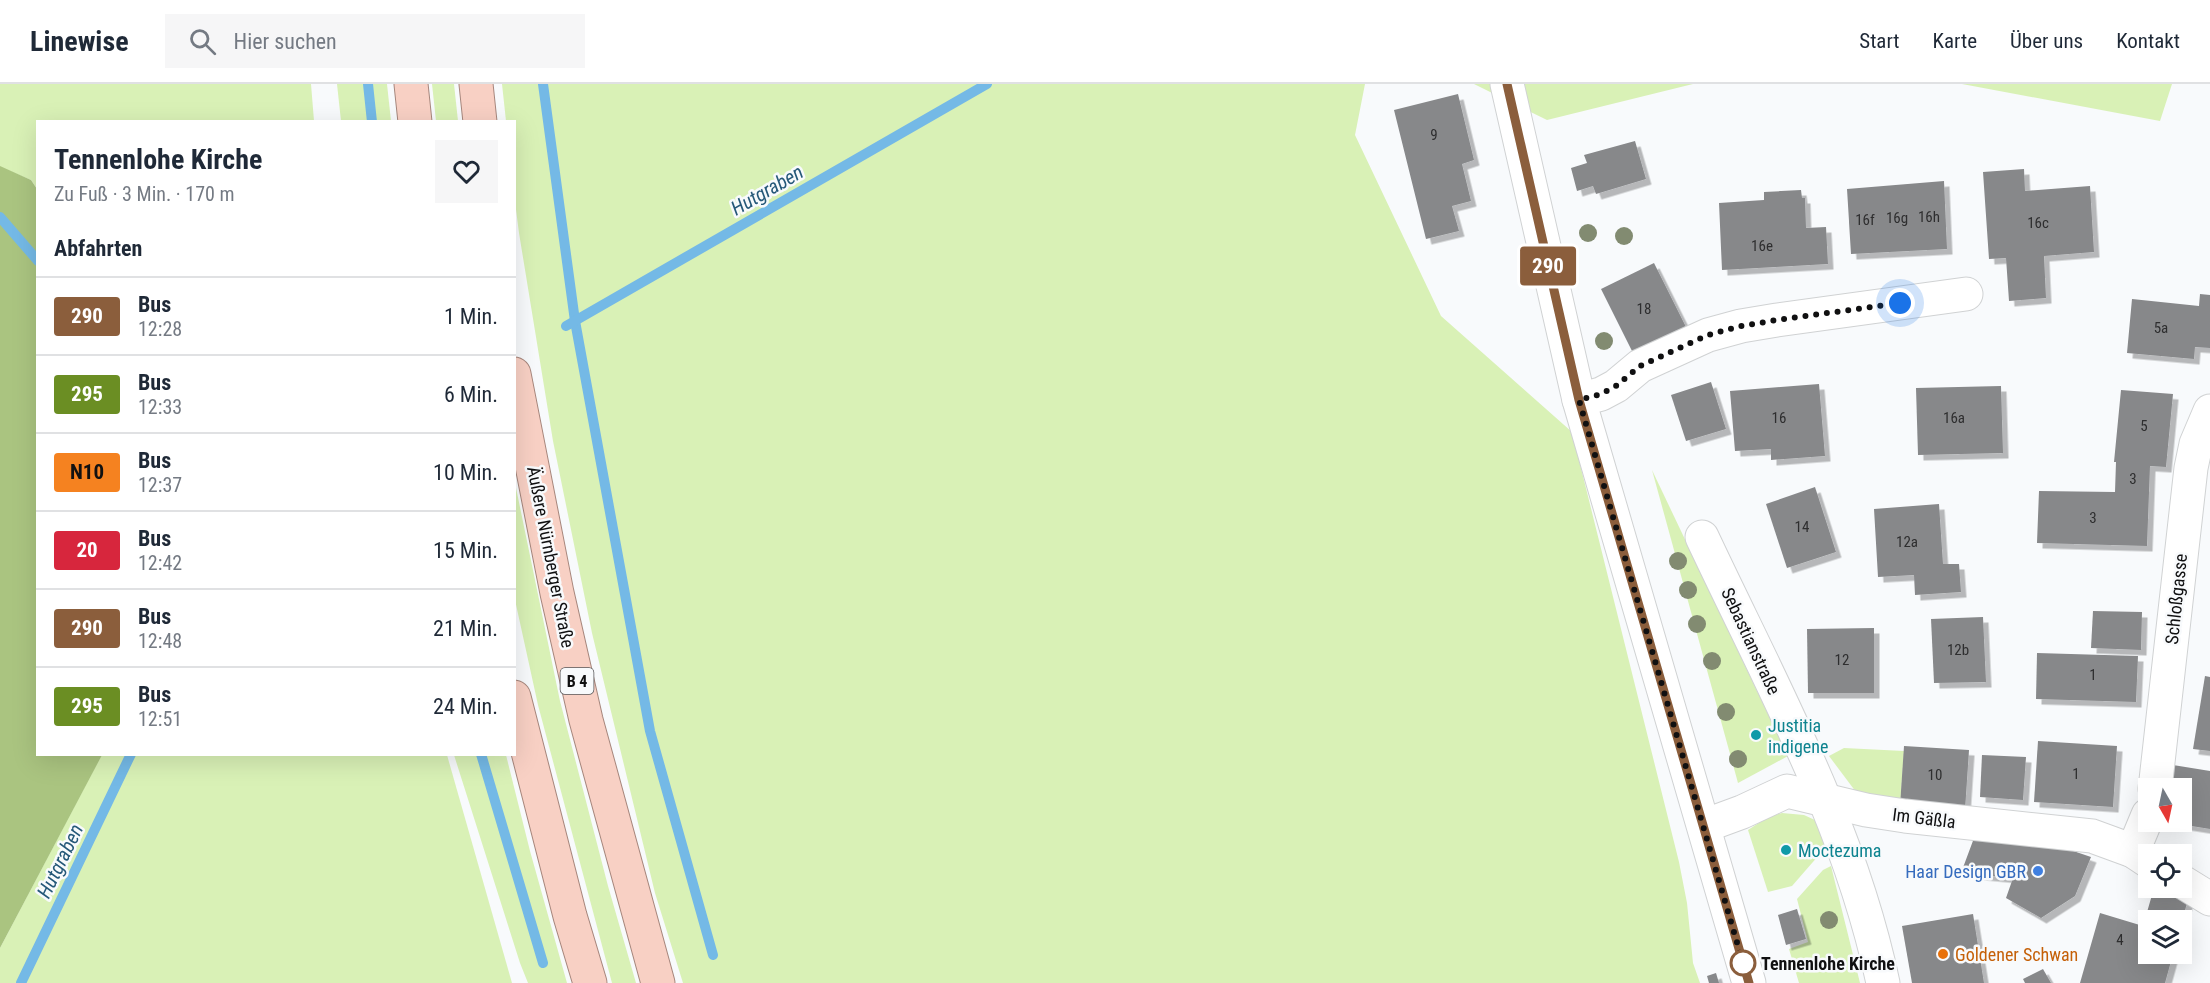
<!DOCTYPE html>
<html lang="de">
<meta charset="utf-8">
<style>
:root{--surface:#fff;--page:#f6f6f7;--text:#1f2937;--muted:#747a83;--line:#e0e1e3}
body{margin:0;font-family:"Roboto Condensed",sans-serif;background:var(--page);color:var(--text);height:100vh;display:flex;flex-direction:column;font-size:22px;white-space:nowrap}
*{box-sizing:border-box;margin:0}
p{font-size:20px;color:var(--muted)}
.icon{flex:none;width:33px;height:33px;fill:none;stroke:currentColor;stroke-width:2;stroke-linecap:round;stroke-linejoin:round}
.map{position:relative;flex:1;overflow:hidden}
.drawer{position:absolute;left:36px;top:36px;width:480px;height:636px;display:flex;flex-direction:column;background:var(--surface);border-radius:0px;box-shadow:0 6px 24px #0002}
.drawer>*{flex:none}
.badge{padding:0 12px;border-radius:4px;font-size:21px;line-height:39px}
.needle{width:39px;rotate:171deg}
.fabs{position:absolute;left:2138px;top:694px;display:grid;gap:12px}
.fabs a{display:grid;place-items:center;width:54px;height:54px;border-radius:0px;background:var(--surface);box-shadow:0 6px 24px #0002;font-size:30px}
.you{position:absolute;width:30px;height:30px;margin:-15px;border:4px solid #fff;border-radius:50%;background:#1a73e8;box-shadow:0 0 0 9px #1a73e833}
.map>.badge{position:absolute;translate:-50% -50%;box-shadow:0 0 0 3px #fff}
h2{padding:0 18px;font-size:22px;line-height:54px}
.round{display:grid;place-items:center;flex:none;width:63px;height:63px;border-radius:0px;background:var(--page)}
.overview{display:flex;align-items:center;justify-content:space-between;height:102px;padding:0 18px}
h1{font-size:28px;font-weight:700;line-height:45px}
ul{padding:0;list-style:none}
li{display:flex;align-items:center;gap:18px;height:78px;padding:0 18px;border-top:2px solid var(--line)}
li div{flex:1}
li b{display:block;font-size:22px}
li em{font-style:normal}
li .badge{min-width:66px;font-weight:700;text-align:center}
header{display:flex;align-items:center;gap:36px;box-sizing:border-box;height:84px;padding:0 30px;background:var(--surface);border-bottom:2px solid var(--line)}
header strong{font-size:28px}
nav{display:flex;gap:33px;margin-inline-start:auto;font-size:21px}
.search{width:420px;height:54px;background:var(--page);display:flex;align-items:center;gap:15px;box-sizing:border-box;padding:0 21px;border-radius:0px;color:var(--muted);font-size:22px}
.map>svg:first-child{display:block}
.green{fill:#d9f1b6}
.forest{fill:#aac480}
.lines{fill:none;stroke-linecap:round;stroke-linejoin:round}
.stream{stroke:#74b9e6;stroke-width:10}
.building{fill:#87888a;filter:url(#shadow)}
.minor-casing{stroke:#d0d2d3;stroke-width:35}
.tertiary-casing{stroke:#d0d2d3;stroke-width:35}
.trunk-casing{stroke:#a6867c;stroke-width:35}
.minor{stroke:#fff;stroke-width:33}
.tertiary{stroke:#fff;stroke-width:33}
.trunk{stroke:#f8d0c4;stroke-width:33}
.tree{fill:#828b71}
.line-casing{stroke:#fff;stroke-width:14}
.line{stroke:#8b5e3c;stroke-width:9}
.walk{stroke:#101011;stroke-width:6;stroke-dasharray:0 10.8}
.culture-dot{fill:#0f9aa8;stroke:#f8fafc;stroke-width:2}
.shop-dot{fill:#3f7fe0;stroke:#f8fafc;stroke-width:2}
.food-dot{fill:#e8710a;stroke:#f8fafc;stroke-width:2}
.stop-dot{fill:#fff;stroke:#8b5e3c;stroke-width:3}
.labels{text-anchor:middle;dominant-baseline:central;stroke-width:5;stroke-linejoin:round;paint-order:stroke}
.number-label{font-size:15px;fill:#2e2e2f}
.shield{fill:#f8fafc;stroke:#565658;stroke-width:1.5}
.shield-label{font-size:16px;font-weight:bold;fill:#101011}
.street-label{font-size:18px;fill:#101011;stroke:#f8fafc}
.culture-label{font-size:18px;fill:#0d838f;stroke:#f8fafc;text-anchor:start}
.shop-label{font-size:18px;fill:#366cbe;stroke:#f8fafc;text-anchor:end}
.food-label{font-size:18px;fill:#c56008;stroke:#f8fafc;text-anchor:start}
.stop-label{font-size:18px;font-weight:bold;fill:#101011;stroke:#f8fafc;text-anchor:start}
.water-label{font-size:20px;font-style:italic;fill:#255878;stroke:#f8fafc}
</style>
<header>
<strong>Linewise</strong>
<div class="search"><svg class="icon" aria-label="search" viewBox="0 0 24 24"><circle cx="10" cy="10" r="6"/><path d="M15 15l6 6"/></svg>Hier suchen</div>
<nav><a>Start</a><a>Karte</a><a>Über uns</a><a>Kontakt</a></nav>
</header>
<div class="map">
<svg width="2210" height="899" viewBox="0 0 2210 899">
<defs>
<filter id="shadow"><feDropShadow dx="5.5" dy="5.5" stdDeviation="0" flood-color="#0004"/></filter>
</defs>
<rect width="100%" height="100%" fill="#f8fafc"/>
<!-- green -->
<g class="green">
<path d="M0,0H311L314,37L38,38L37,105L31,96L0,83Z"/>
<path d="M337,0H387L391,37H341Z"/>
<path d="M432,0H454L458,37H436Z"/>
<path d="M502,0H1365L1355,51L1441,232L1572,348L1679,778L1687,819L1693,879L1700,899H683L655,809L592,549L553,357L519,149L514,110V38L506,37Z"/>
<path d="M1474,0H1693L1547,36Z"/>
<path d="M1962,0H2172L2160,37Z"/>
<path d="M1652,386L1788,672L1738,699Z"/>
<path d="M515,399L560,617L608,802L636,899H612L538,621L515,516Z"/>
<path d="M1844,664L1904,667L1900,722L1859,712L1829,672Z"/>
<path d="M102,670L447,671L512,899H0V864Z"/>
<path d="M454,671H506L530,767L567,899H528L520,879Z"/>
<path d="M1782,729L1804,731L1817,737L1826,763L1792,802L1768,808L1748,746L1768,733Z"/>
<path d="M1831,782L1860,899H1799L1789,865L1808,858L1797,815L1823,786Z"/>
</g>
<!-- forest -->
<path class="forest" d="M0,82L31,96L37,105L38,670L102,671L0,864Z"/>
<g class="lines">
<!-- stream -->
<g class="stream">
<path d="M368,0L372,38"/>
<path d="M543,0L575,237L650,647L713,871"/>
<path d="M0,133L38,177"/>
<path d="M566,242L987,0"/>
<path d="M481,670L543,879"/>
<path d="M21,899L131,670"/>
</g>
</g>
<!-- building -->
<g class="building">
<path d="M1458,10L1474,76L1462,80L1471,117L1452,122L1459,147L1426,155L1394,26Z"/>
<path d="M1635,57L1646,95L1596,110L1593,102L1577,107L1571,84L1587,79L1584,71Z"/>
<path d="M2024,85L2025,107L2090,102L2094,168L2044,172L2046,214L2009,217L2006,174L1989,175L1983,88Z"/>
<path d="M1944,97L1947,165L1851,170L1847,105Z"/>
<path d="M1801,106L1802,114H1805L1806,144L1826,143L1828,180L1722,186L1719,119L1764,116V108Z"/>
<path d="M1654,179L1687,245L1634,271L1601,205Z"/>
<path d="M2200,210L2210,211V264L2195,263L2194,275L2127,269L2132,215L2199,222Z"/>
<path d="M1711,298L1726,345L1686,357L1671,311Z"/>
<path d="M1819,300L1825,372L1771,376V365L1735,367L1730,307Z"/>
<path d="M2001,302L2003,369L1918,371L1916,304Z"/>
<path d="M2121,306L2173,310L2166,383L2150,382L2147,462L2037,459L2039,407L2115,408L2116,378H2114Z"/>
<path d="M1815,403L1836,468L1787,484L1766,420Z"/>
<path d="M1939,420L1943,480H1959L1961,508L1915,511L1914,491L1878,493L1874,425Z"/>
<path d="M2093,527L2142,528L2141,566L2091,564Z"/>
<path d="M1983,533L1986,598L1934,599L1931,535Z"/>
<path d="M1874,544V609H1808L1807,545Z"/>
<path d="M2037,569L2138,572L2136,618L2036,615Z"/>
<path d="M2205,592L2210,593V667L2193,665Z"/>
<path d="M2038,657L2117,662L2113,723L2034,718Z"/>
<path d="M1904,662L1969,666L1965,726L1900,722Z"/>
<path d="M1982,671L2026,673L2023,716L1980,713Z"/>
<path d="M2173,681L2210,687V745L2173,739L2181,738V705H2170Z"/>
<path d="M1977,746L2029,752L2091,773L2075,812L2041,834L2006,814L2013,794L1961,789Z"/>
<path d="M2154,804L2189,812L2182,837H2148V870H2173L2165,899H2080L2100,829L2143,842Z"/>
<path d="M1797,825L1806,855L1786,861L1778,831Z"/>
<path d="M1973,830L1984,899H1912L1902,842Z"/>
<path d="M2043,885L2051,899H2025L2023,895Z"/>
<path d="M1716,889L1719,899H1709L1707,892Z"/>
</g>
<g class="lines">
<!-- minor casing -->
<g class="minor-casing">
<g id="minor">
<path d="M1579,316L1601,310L1616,302L1640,282L1708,251L1741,242L1777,236L1966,210"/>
<path d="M1702,453C1770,598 1850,741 1883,899"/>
<path d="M2155,705L2191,384L2196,360L2210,327"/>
<path d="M1704,742L1742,728L1787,707L1866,726L1905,732L2092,752L2133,767L2148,777"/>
<path d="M2133,767L2148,731"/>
<path d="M2181,797L2210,815"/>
</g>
</g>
<!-- tertiary casing -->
<g class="tertiary-casing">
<path id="tertiary" d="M1507,0L1579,316L1749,899"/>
</g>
<!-- trunk casing -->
<g class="trunk-casing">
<g id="trunk">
<path d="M411,0L415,38"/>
<path d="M476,0L480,38"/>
<path d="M514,290L557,509L586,636L658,899"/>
<path d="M514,613L570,832L590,899"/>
</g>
</g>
<!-- minor -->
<use href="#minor" class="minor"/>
<!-- tertiary -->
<use href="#tertiary" class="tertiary"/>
<!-- trunk -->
<use href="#trunk" class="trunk"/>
</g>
<!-- trees -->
<g class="tree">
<circle cx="1588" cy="149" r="9"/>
<circle cx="1624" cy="152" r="9"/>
<circle cx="1604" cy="257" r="9"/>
<circle cx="1678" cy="477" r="9"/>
<circle cx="1688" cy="506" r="9"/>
<circle cx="1697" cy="540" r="9"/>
<circle cx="1712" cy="577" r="9"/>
<circle cx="1726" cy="628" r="9"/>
<circle cx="1738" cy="675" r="9"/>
<circle cx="1829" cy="836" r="9"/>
</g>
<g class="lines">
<!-- line casing -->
<g class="line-casing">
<path id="line" d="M1507,0L1579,316L1749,899"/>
</g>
<!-- line -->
<use href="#line" class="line"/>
<!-- walk -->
<path class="walk" d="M1743,879L1579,316L1601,310L1616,302L1640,282L1708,251L1741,242L1777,236L1900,219"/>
</g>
<!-- markers -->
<g class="culture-dot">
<circle cx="1756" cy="651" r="6"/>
<circle cx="1786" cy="766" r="6"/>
</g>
<circle class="shop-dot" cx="2038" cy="787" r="6"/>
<circle class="food-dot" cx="1943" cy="870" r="6"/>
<circle class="stop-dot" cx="1743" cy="879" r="12"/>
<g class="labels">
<!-- number labels -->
<g class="number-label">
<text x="1434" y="51">9</text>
<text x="1929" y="133">16h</text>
<text x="1897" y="134">16g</text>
<text x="1865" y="136">16f</text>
<text x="2038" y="139">16c</text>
<text x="1762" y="162">16e</text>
<text x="1644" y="225">18</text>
<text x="2161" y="244">5a</text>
<text x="1779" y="334">16</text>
<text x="1954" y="334">16a</text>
<text x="2144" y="342">5</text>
<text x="2133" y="395">3</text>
<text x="2093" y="434">3</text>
<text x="1802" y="443">14</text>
<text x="1907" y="458">12a</text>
<text x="1958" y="566">12b</text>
<text x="1842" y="576">12</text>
<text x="2093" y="591">1</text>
<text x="2076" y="690">1</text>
<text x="1935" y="691">10</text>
<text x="2120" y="856">4</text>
</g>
<!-- shield labels -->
<rect class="shield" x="560.5" y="584" width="33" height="26" rx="4.5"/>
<g class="shield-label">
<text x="577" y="597">B 4</text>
</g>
<!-- street labels -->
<g class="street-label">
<text transform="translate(551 473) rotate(79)">Äußere Nürnberger Straße</text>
<text transform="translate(2176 515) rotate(-84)">Schloßgasse</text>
<text transform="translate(1751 557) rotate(65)">Sebastianstraße</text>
<text transform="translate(1924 734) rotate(7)">Im Gäßla</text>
</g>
<!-- culture labels -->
<g class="culture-label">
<text x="1768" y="641">Justitia<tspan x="1768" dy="21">indigene</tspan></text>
<text x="1798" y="766">Moctezuma</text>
</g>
<!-- shop labels -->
<g class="shop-label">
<text x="2026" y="787">Haar Design GBR</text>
</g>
<!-- food labels -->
<g class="food-label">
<text x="1955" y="870">Goldener Schwan</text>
</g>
<!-- stop labels -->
<g class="stop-label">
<text x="1761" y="879">Tennenlohe Kirche</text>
</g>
<!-- water labels -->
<g class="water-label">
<text transform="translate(767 106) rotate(-30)">Hutgraben</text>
<text transform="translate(60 777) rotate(-64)">Hutgraben</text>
</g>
</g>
</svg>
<div class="fabs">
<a><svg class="needle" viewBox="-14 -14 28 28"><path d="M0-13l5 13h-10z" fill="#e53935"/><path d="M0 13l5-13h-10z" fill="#747a83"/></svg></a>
<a><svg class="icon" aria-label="locate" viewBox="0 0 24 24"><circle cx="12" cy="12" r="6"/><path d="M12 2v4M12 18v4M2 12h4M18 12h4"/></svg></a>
<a><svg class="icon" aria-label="layers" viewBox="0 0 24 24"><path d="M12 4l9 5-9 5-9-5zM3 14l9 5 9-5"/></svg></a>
</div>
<div class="you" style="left:1900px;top:219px"></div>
<b class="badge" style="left:1548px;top:182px;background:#8b5e3c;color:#fff">290</b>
<section class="drawer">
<div class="overview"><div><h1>Tennenlohe Kirche</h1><p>Zu Fuß · 3 Min. · 170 m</p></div><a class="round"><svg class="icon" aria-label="heart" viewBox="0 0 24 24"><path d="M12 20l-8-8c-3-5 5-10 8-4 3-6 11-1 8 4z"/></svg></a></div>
<h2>Abfahrten</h2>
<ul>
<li><span class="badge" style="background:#8b5e3c;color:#fff">290</span><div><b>Bus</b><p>12:28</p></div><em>1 Min.</em></li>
<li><span class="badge" style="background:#6b8e23;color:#fff">295</span><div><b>Bus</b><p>12:33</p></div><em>6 Min.</em></li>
<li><span class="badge" style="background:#f58220;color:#111">N10</span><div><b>Bus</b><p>12:37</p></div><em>10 Min.</em></li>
<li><span class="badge" style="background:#d7263d;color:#fff">20</span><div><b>Bus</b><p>12:42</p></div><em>15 Min.</em></li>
<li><span class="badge" style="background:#8b5e3c;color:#fff">290</span><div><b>Bus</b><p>12:48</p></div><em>21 Min.</em></li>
<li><span class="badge" style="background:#6b8e23;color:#fff">295</span><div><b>Bus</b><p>12:51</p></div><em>24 Min.</em></li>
</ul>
</section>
</div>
